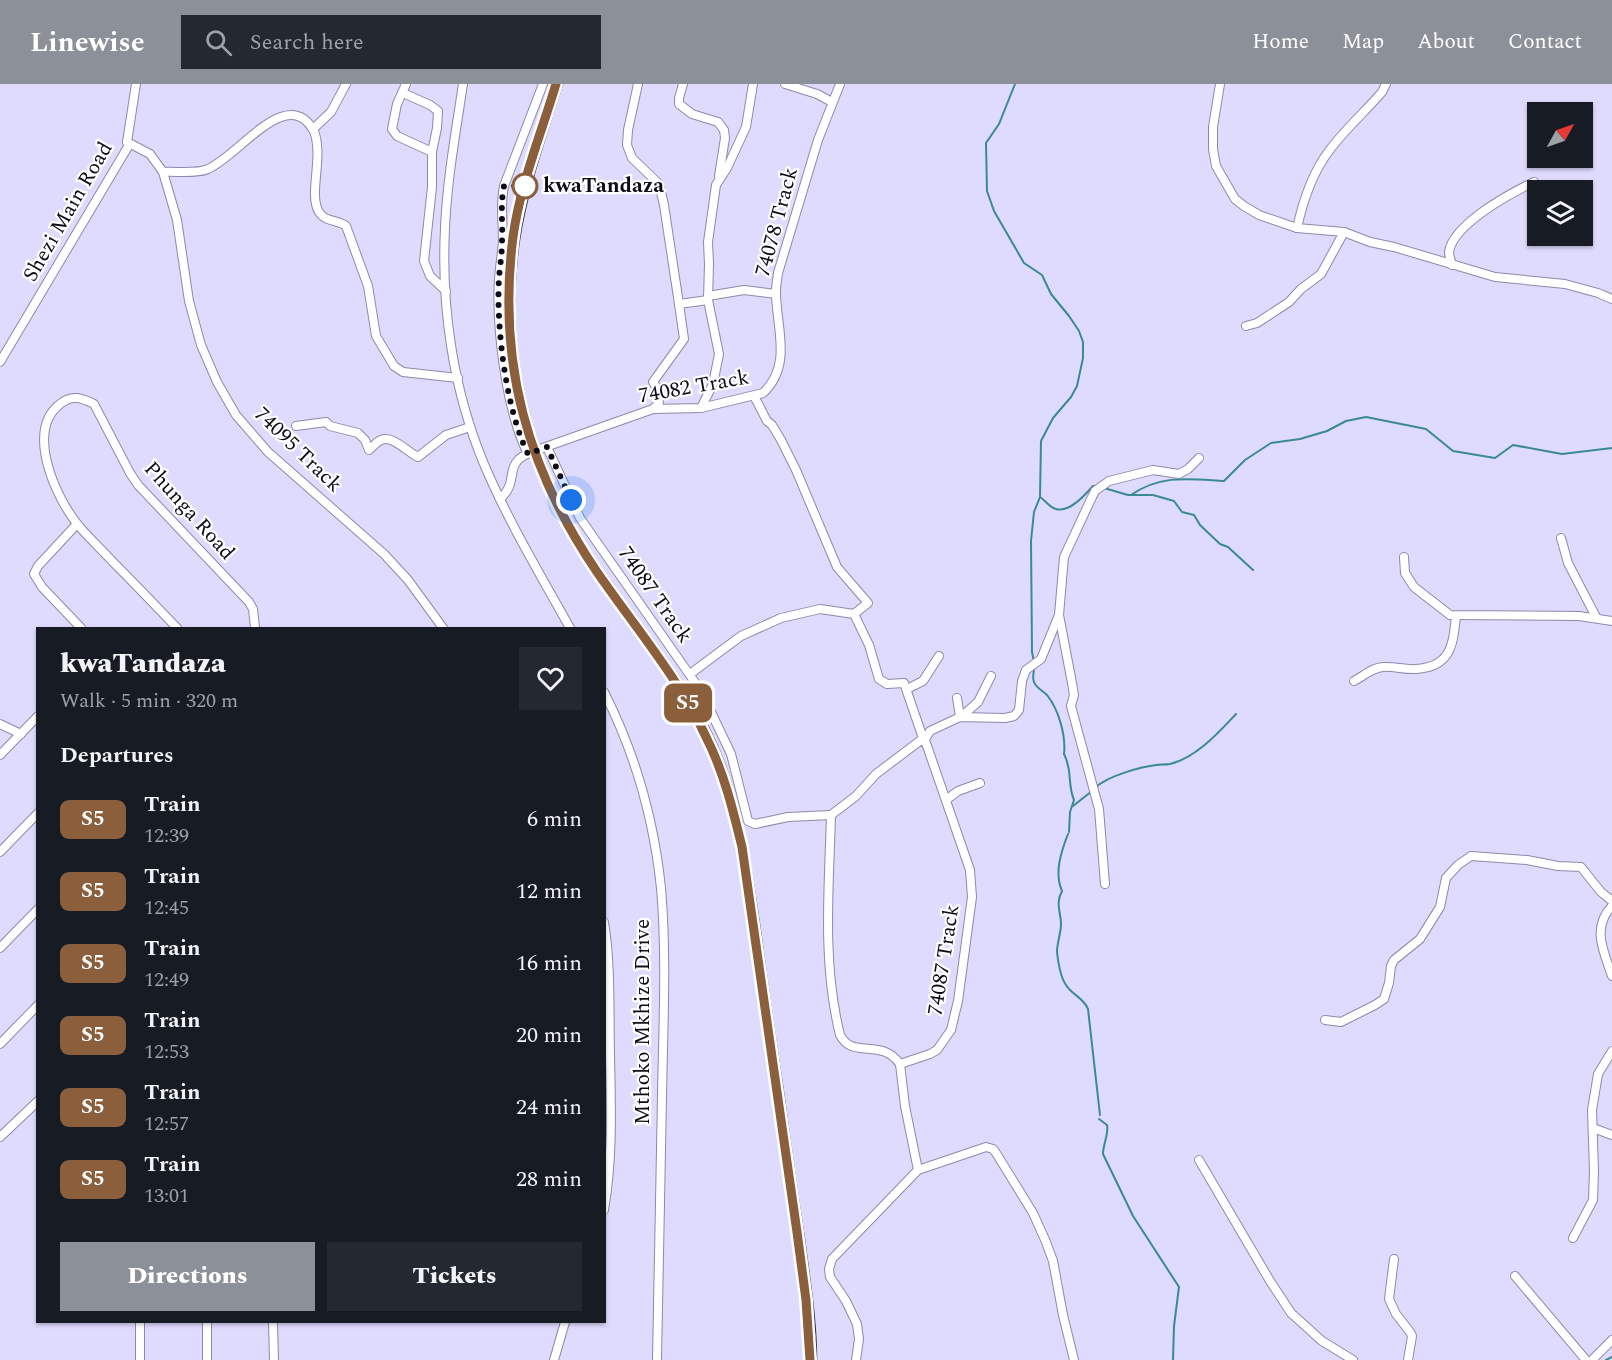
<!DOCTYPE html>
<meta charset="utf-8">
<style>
:root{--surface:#171b24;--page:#242831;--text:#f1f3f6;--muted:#9ea1a6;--accent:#8c9099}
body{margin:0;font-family:Spectral,serif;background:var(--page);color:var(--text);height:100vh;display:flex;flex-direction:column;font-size:22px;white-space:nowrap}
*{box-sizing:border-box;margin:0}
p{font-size:20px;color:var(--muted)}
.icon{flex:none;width:33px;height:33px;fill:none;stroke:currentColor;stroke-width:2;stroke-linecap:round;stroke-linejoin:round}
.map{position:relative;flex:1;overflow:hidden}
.side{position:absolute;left:36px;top:543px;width:570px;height:696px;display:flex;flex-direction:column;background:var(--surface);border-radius:0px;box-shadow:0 2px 4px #0004}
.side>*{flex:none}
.badge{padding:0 12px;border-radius:9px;font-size:21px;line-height:39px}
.needle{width:39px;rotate:50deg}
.fabs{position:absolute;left:1527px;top:18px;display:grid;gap:12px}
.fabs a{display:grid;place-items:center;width:66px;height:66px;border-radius:0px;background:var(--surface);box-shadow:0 2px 4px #0004;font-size:30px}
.you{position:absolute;width:30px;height:30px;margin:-15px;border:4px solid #fff;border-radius:50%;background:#1a73e8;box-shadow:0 0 0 9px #1a73e833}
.map>.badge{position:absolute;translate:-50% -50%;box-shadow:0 0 0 3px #fff}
h2{padding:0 24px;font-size:22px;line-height:54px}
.round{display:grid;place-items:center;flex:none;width:63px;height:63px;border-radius:0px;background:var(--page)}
.overview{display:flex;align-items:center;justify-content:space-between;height:102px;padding:0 24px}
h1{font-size:28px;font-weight:800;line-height:45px}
.cta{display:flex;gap:12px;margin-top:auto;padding:12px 24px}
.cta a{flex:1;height:69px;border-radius:0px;background:var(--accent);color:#fff;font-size:24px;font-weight:800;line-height:69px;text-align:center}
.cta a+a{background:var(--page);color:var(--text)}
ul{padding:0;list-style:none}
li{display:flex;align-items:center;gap:18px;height:72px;padding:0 24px}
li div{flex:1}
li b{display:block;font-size:22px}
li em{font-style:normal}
li .badge{min-width:66px;font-weight:700;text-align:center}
header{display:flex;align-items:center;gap:36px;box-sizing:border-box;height:84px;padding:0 30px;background:var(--accent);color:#fff}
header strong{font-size:28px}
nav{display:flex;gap:33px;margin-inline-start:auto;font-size:21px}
.search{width:420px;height:54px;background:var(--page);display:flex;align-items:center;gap:15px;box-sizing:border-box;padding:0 21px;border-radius:0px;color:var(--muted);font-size:22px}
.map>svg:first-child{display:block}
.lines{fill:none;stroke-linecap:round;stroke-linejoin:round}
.stream{stroke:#3a8994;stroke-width:2}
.minor-casing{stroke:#8d89aa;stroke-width:10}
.minor{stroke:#fff;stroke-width:8}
.rail-casing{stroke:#323040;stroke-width:4.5}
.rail{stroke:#fff;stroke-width:2;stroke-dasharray:7;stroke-linecap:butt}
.line-casing{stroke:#fff;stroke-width:14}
.line{stroke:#8b5e3c;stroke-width:9}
.walk{stroke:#0e0c18;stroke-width:6;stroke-dasharray:0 10.8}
.stop-dot{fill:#fff;stroke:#8b5e3c;stroke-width:3}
.labels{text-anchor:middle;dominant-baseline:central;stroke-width:4.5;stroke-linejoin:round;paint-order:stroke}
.stop-label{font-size:21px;font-weight:bold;fill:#0e0c18;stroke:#fff;text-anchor:start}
.street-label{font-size:21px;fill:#0e0c18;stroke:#fff}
</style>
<header>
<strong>Linewise</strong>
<div class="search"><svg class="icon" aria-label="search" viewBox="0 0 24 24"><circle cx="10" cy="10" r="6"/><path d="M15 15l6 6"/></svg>Search here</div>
<nav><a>Home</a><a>Map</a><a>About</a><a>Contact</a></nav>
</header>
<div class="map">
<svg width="1612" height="1276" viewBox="0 0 1612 1276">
<rect width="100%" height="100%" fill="#dfdbff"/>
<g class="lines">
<!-- stream -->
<g class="stream">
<path d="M1015,0L999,40L986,59L987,107L994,127L1024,179L1042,191L1051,210L1069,232L1079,247L1083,258V274L1077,302L1071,313L1053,334L1041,357L1040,413L1034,428L1031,457L1032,568L1034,578"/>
<path d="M1104,404L1128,411H1153L1174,417L1182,428L1194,431L1200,441L1220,460L1228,463L1253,486"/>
<path d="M1131,411C1161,390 1190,395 1224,397L1245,376L1271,359L1300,355L1327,347L1346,337L1366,333L1426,345L1453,367L1495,374L1513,361L1562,370L1612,364"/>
<path d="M1040,413C1045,416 1050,424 1056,425C1069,429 1085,411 1093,402H1096"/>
<path d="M1034,584C1034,588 1032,594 1034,598C1036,604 1043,607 1047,611C1059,626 1066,652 1064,670C1073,687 1067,700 1074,716L1070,728L1069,748"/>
<path d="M1096,703C1108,692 1140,683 1156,681C1160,680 1165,681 1170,680C1196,674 1218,649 1236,630"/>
<path d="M1073,722L1092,707"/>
<path d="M1068,750C1061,768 1054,789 1062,807C1055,820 1061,828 1061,840C1061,849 1057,859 1057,868C1058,877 1061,894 1066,901C1072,911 1084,914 1088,925L1100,1031"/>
<path d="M1099,1035L1107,1041C1109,1050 1103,1060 1103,1070L1133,1132L1179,1203L1174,1242L1173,1276"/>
<path d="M1606,1276L1612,1273"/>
</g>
<!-- minor casing -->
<g class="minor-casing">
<g id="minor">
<path d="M406,0L397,20L392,45L397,52L432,68V103L424,177L430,192L446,207"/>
<path d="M463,0C456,47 447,96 445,144C441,223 453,306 484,380C508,437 540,490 570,544"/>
<path d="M638,0L628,46L627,61L632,74L659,100L664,121L679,220"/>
<path d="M683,0L679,14V20L692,30L718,38L724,46L725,54L719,92"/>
<path d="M785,0L817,10L832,18"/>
<path d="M1220,0L1213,43V65L1216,82L1235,115L1244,122L1259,131L1297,144L1344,148L1370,158L1394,163L1495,193L1565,200L1598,209L1612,215"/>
<path d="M403,9L430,21L438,27L437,44L432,68"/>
<path d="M313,45L331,28L346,0"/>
<path d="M127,58L150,70L163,88L177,136L189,217L201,261L217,298L236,331L268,368L384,470L408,496L443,544"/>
<path d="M163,88C175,87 198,90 208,85C241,70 287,0 314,47C324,74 308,110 319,128C326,139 338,135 346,142L368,202L376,252L394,282L403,288L458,294"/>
<path d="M1297,144C1303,117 1312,89 1329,67C1344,46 1365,28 1382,8L1386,0"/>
<path d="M1452,181C1451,177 1449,172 1449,168C1453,140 1511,109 1534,98"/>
<path d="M708,212L744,206L776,210"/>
<path d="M1246,242L1257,239L1289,218L1301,205L1321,190L1344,148"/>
<path d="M0,278L129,61L127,58L136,0"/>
<path d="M754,312L767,337L772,341L781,356L796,386L837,483L868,519L854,530L869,561L879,595L887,600L904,599L924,657"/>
<path d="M701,324L713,300L719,270L708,216L709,180L708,158L716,101L727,84L746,43L753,0"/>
<path d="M653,325L659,319L657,304L653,298L684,255L679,220L708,216"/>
<path d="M296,342L326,338L330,342L358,349L365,356L369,366C373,363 376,358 381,356C393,351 407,368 418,373L446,351L470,343"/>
<path d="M547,363L580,434L701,607L731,670L748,737L755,740L788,733L831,731"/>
<path d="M528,370C506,326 496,243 499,194C500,182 502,170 503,157C503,139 500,121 504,102L543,0"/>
<path d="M500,415C517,400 507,387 519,375C524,371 531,368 537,366L653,325L701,324L763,309C793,281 776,243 776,208C776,202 777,196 778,189L818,56L840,0"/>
<path d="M77,440L38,482L34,490L42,503L81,544"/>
<path d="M1561,454L1568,479L1596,533"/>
<path d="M1404,473L1405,489L1414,503L1450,531L1579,532L1612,537"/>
<path d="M177,544C156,522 135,500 113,478C102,466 89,454 78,441C56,414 25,347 60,320C72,310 82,314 94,320L130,389L138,401L249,518L253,525L255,544"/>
<path d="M690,590L741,552L781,534L820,525L854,530"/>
<path d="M1354,597C1364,592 1371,584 1383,583C1394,582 1405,586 1416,585C1451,583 1453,561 1456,532"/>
<path d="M907,605L923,597L939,572"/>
<path d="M604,608C635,669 654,737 661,804C667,873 663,944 662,1013C660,1100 659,1188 657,1276"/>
<path d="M957,614L960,633"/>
<path d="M962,632L978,618L991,592"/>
<path d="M0,640L21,650"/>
<path d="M921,656L926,659L970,786L972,813L958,917L951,946L937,966L930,970L900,980C881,953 853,976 840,951C822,878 829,805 831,731L856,712L876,690Z"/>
<path d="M924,657L930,647L960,633L1005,634L1014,632L1019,626L1022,597L1026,586L1041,575L1059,531"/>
<path d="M0,671L38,632"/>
<path d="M946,716L958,707L980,699"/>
<path d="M0,768L38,729"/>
<path d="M1105,800L1099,725L1071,622L1074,611L1072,599L1059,531L1064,473L1092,413L1095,407L1109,397L1153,386L1179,390L1188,385L1199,374"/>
<path d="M1612,822C1591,844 1604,868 1612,892"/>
<path d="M604,838C611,881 609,926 610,971C611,1023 613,1074 604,1126"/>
<path d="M0,864L38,825"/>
<path d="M1325,936L1341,938L1375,921L1384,915L1389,899L1391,882L1394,876L1420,855L1440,823L1446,794L1458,781L1471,772L1527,776L1558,782L1581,783L1601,808L1612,817"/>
<path d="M0,960L38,921"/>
<path d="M900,980L905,1022L918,1086"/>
<path d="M1593,1044L1612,1051"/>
<path d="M0,1053L38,1017"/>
<path d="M1199,1076L1270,1197L1291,1229L1322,1257L1353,1276"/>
<path d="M1573,1154L1593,1116L1594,1087L1592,1026L1598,990L1612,967"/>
<path d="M1394,1175L1389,1215L1396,1230L1410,1248L1412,1252L1408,1276"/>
<path d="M1515,1192L1586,1276"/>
<path d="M140,1238V1276"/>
<path d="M207,1238V1276"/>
<path d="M273,1238L274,1276"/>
<path d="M554,1276L565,1238"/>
<path d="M856,1276L859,1255L857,1240L846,1217L830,1193L829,1185L832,1175L918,1086L986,1063L993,1065L996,1069L1033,1129L1046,1158L1053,1177L1063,1231L1074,1276"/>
<path d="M1592,1276L1612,1256"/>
</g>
</g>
<!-- minor -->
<use href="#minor" class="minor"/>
<!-- rail casing -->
<g class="rail-casing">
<path id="rail" d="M561,0C545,51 526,103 518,156C501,270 531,382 595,477C640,544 696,605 724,682C743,736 751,791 759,847C766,899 773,950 781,1001C788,1052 795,1104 803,1155C808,1195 815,1235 815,1276"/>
</g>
<!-- rail -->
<use href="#rail" class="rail"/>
</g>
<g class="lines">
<!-- line casing -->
<g class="line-casing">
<path id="line" d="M556,0C541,50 520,101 513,153C497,278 527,385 597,488C635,543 679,594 707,655C724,689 733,726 742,763L797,1148L806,1216L810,1276"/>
</g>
<!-- line -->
<use href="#line" class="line"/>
<!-- walk -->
<path class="walk" d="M525,102H504C500,121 503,139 502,157C502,170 500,182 499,194C496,243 506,326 528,370L547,363L571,416"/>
</g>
<!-- markers -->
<circle class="stop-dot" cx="525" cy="102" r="12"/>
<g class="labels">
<!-- stop labels -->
<g class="stop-label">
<text x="543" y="102">kwaTandaza</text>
</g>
<!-- street labels -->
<g class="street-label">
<text transform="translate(68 128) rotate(-60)">Shezi Main Road</text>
<text transform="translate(777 138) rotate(-75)">74078 Track</text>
<text transform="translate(694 303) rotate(-10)">74082 Track</text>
<text transform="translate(298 366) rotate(44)">74095 Track</text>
<text transform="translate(189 427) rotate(48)">Phunga Road</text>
<text transform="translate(655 511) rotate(55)">74087 Track</text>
<text transform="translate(944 876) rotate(-81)">74087 Track</text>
<text transform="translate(643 938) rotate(-90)">Mthoko Mkhize Drive</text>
</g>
</g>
</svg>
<div class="fabs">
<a><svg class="needle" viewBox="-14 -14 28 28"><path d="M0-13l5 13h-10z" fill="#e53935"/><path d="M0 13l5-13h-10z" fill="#9ea1a6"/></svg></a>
<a><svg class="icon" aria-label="layers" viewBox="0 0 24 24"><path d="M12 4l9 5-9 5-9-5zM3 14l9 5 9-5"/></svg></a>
</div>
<div class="you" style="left:571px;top:416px"></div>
<b class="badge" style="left:688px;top:619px;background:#8b5e3c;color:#fff">S5</b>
<section class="side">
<div class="overview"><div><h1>kwaTandaza</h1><p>Walk · 5 min · 320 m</p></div><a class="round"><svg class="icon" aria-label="heart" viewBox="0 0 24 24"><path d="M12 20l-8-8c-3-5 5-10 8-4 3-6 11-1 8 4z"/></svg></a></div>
<h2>Departures</h2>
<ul>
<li><span class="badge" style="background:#8b5e3c;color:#fff">S5</span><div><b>Train</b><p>12:39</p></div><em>6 min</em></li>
<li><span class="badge" style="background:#8b5e3c;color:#fff">S5</span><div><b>Train</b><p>12:45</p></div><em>12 min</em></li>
<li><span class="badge" style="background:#8b5e3c;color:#fff">S5</span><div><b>Train</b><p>12:49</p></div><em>16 min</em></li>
<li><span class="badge" style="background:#8b5e3c;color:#fff">S5</span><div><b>Train</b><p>12:53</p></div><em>20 min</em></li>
<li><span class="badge" style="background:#8b5e3c;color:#fff">S5</span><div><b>Train</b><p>12:57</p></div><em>24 min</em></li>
<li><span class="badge" style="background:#8b5e3c;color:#fff">S5</span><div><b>Train</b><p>13:01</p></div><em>28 min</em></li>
</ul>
<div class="cta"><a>Directions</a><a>Tickets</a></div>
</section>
</div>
